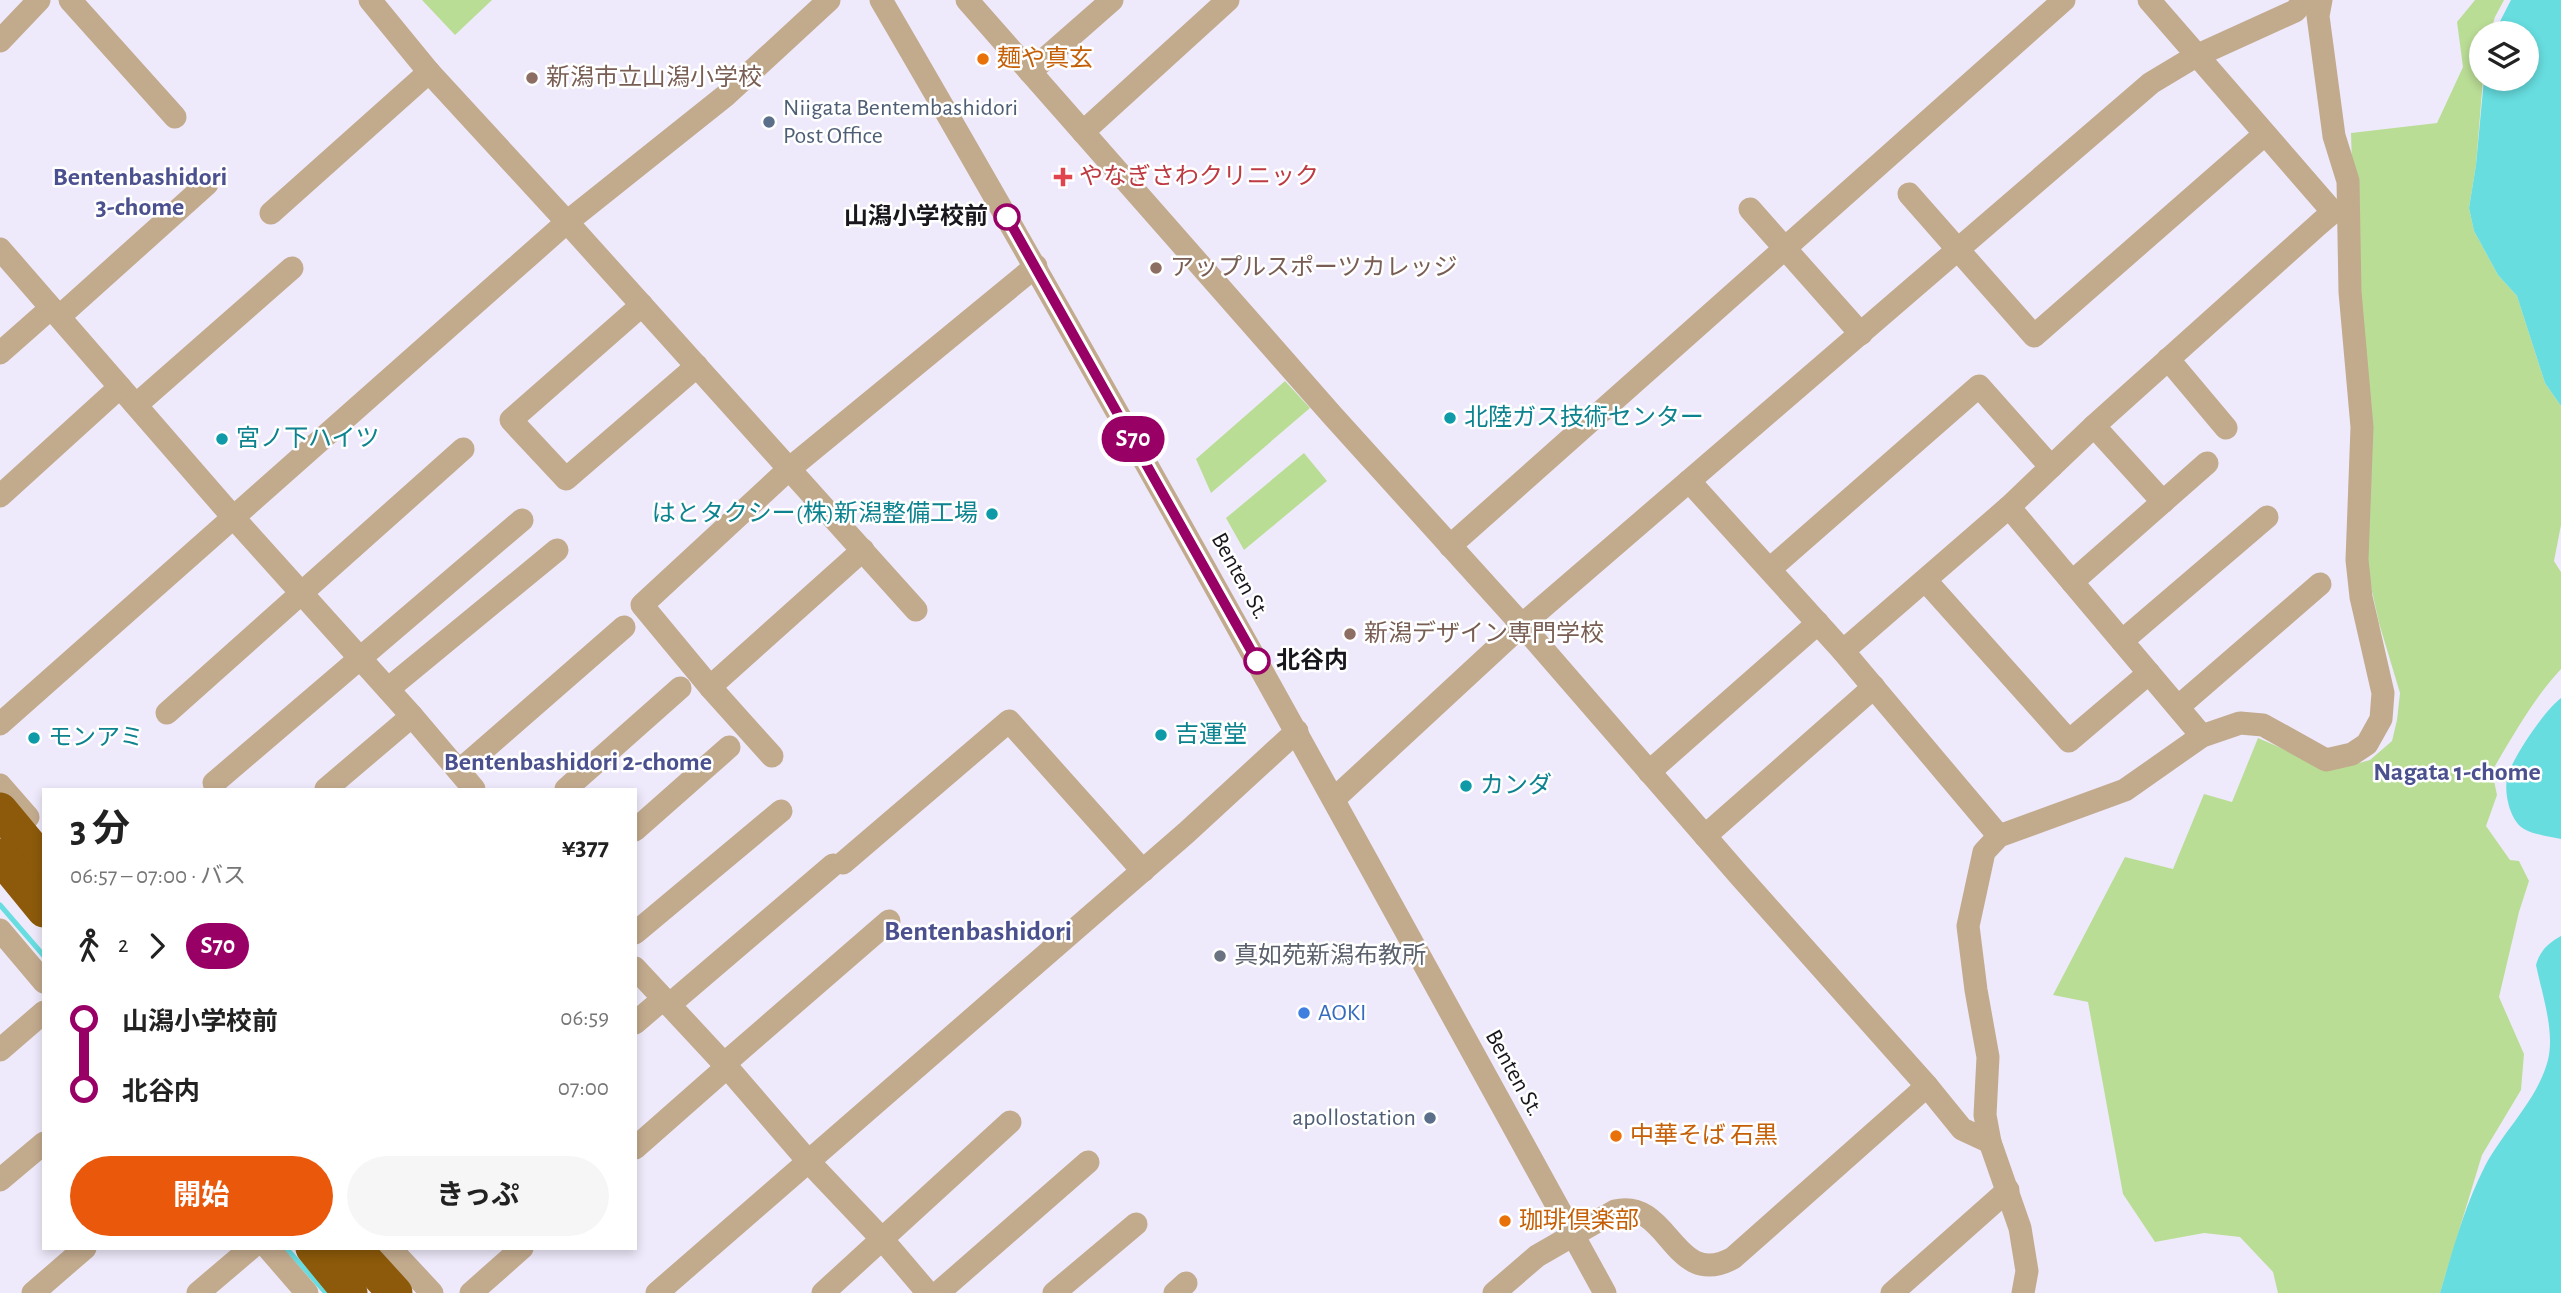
<!DOCTYPE html>
<html lang="ja">
<meta charset="utf-8">
<style>
:root{--surface:#fff;--page:#f6f6f6;--text:#222;--muted:#767676;--accent:#ea580c}
body{margin:0;font-family:"Alegreya Sans","Noto Sans JP",sans-serif;background:var(--page);color:var(--text);height:100vh;display:flex;flex-direction:column;font-size:26px;white-space:nowrap}
*{box-sizing:border-box;margin:0}
p{font-size:23px;color:var(--muted)}
.icon{flex:none;width:38px;height:38px;fill:none;stroke:currentColor;stroke-width:2;stroke-linecap:round;stroke-linejoin:round}
.map{position:relative;flex:1;overflow:hidden}
.details{position:absolute;left:42px;top:788px;width:595px;height:462px;display:flex;flex-direction:column;background:var(--surface);border-radius:0px;box-shadow:0 4px 10px #0003}
.details>*{flex:none}
.badge{padding:0 14px;border-radius:23px;font-size:24px;line-height:46px}
.fabs{position:absolute;left:2469px;top:21px;display:grid;gap:14px}
.fabs a{display:grid;place-items:center;width:70px;height:70px;border-radius:50%;background:var(--surface);box-shadow:0 4px 10px #0003;font-size:35px}
.map>.badge{position:absolute;translate:-50% -50%;box-shadow:0 0 0 4px #fff}
.legs{display:flex;align-items:center;gap:10px;height:77px;padding:0 28px;font-size:23px}
.legs p{margin-inline-start:auto}
.summary{display:flex;align-items:center;justify-content:space-between;height:119px;padding:0 28px}
h1{font-size:38px;font-weight:700;line-height:52px}
.button{display:flex;gap:14px;margin-top:auto;padding:14px 28px}
.button a{flex:1;height:80px;border-radius:42px;background:var(--accent);color:#fff;font-size:28px;font-weight:700;line-height:80px;text-align:center}
.button a+a{background:var(--page);color:var(--text)}
ul{padding:0 28px;list-style:none}
li{display:flex;align-items:center;gap:24px;height:70px;font-size:26px}
li i{display:grid;place-items:center;width:10px;height:100%;margin:0 9px;background:currentColor}
li i::after{content:'';width:18px;height:18px;margin:-9px;border:5px solid;border-radius:50%;background:var(--surface)}
li p{margin-inline-start:auto}
li:first-child i{background:linear-gradient(#0000 50%,currentColor 0)}
li:last-child i{background:linear-gradient(currentColor 50%,#0000 0)}
.map>svg:first-child{display:block}
.green{fill:#badd96}
.water{fill:#67dddf}
.lines{fill:none;stroke-linecap:round;stroke-linejoin:round}
.stream{stroke:#67dddf;stroke-width:5}
.minor{stroke:#c2aa8d;stroke-width:23}
.highway{stroke:#8c5a0a;stroke-width:35}
.line-1-casing{stroke:#fff;stroke-width:16}
.line-1{stroke:#906;stroke-width:10}
.food-dot{fill:#e8710a;stroke:#fff;stroke-width:2.5}
.education-dot{fill:#8d6e63;stroke:#fff;stroke-width:2.5}
.service-dot{fill:#5c6f8a;stroke:#fff;stroke-width:2.5}
.health-dot{fill:#e0444e;stroke:#fff;stroke-width:2.5}
.stop-1-dot{fill:#fff;stroke:#906;stroke-width:3.5}
.culture-dot{fill:#0f9aa8;stroke:#fff;stroke-width:2.5}
.worship-dot{fill:#6b7280;stroke:#fff;stroke-width:2.5}
.shop-dot{fill:#3f7fe0;stroke:#fff;stroke-width:2.5}
.labels{text-anchor:middle;dominant-baseline:central;stroke-width:5;stroke-linejoin:round;paint-order:stroke}
.food-label{font-size:24px;fill:#c56008;stroke:#fff;text-anchor:start}
.education-label{font-size:24px;fill:#785e54;stroke:#fff;text-anchor:start}
.service-label{font-size:24px;fill:#4e5e75;stroke:#fff;text-anchor:start}
.health-label{font-size:24px;fill:#be3a42;stroke:#fff;text-anchor:start}
.stop-label{font-size:24px;font-weight:bold;fill:#19171d;stroke:#fff;text-anchor:end}
.culture-label{font-size:24px;fill:#0d838f;stroke:#fff;text-anchor:start}
.street-label{font-size:24px;fill:#19171d;stroke:#fff}
.worship-label{font-size:24px;fill:#5b616d;stroke:#fff;text-anchor:start}
.shop-label{font-size:24px;fill:#366cbe;stroke:#fff;text-anchor:start}
.neighbourhood-label{font-size:26px;font-weight:bold;fill:#4b508e;stroke:#fff}
.quarter-label{font-size:28px;font-weight:bold;fill:#4b508e;stroke:#fff}
</style>
<div class="map">
<svg width="2561" height="1293" viewBox="0 0 2561 1293">
<rect width="100%" height="100%" fill="#efeafb"/>
<!-- green -->
<g class="green">
<path d="M422,0H492L455,35Z"/>
<path d="M2475,0H2504L2495,17L2490,33H2482L2483,79L2476,165L2469,208L2474,231L2498,275L2517,296L2545,383L2561,406V525L2554,561L2561,572V669C2533,699 2513,736 2492,771L2497,795L2486,826L2510,860L2519,861L2529,881L2519,912L2499,997L2524,1054L2521,1090L2482,1155L2440,1293H2278L2273,1272L2240,1237L2204,1233L2155,1242L2123,1194L2088,1002L2053,995L2125,857L2173,869L2204,794L2232,802L2258,738L2302,757L2352,765L2370,760L2392,741L2397,720L2400,693L2379,623L2366,564L2356,304L2351,133L2437,123L2463,67L2457,22Z"/>
<path d="M1285,381L1310,408L1211,493L1196,459Z"/>
<path d="M1304,453L1327,481L1244,550L1226,518Z"/>
</g>
<!-- water -->
<g class="water">
<path d="M2511,0H2561V406L2545,383L2517,296L2498,275L2474,231L2469,208L2476,165L2484,79H2527V33H2494Z"/>
<path d="M2561,698V839C2550,836 2534,835 2524,829C2509,820 2503,790 2508,774C2516,753 2544,711 2561,698Z"/>
<path d="M2561,936V1293H2440C2453,1250 2464,1207 2485,1166C2504,1130 2537,1101 2548,1060C2555,1031 2542,994 2536,965C2540,951 2548,943 2561,936Z"/>
</g>
<g class="lines">
<!-- stream -->
<g class="stream">
<path d="M0,905L44,956"/>
<path d="M286,1248L326,1293"/>
</g>
<!-- minor -->
<g class="minor">
<path d="M70,0L175,117"/>
<path d="M370,0L429,72L567,222L916,610"/>
<path d="M881,0C1130,427 1367,860 1605,1293"/>
<path d="M967,0L1332,415L1522,625L1739,875L1927,1086L1962,1129L1990,1142"/>
<path d="M2149,0L2333,212"/>
<path d="M0,41L39,0"/>
<path d="M1030,72L1112,0"/>
<path d="M1083,132L1228,0"/>
<path d="M1909,194L2034,336L2265,134"/>
<path d="M1750,209L1861,334"/>
<path d="M271,213L429,72"/>
<path d="M0,249L233,517L412,716L474,789"/>
<path d="M642,305L511,420L566,479L697,366"/>
<path d="M60,316L207,184"/>
<path d="M0,353L51,308"/>
<path d="M2168,359L2226,428"/>
<path d="M136,405L292,268"/>
<path d="M2094,426L2163,502"/>
<path d="M1689,481L1843,651L1999,836"/>
<path d="M0,496L120,387"/>
<path d="M2009,507L2202,736"/>
<path d="M1450,546L2064,0"/>
<path d="M1770,569L1979,386L2051,467"/>
<path d="M1926,581L2069,741L2149,673"/>
<path d="M2072,582L2207,463"/>
<path d="M2122,641L2267,517"/>
<path d="M1843,651L2009,507L2094,426L2319,224L2333,212H2348"/>
<path d="M710,687L863,550"/>
<path d="M388,689L557,550"/>
<path d="M2178,707L2320,584"/>
<path d="M167,713L463,449"/>
<path d="M0,724L567,222L725,96L829,0"/>
<path d="M772,756L710,687L642,605L789,469L1036,266"/>
<path d="M459,771L624,627"/>
<path d="M1649,772L1818,623"/>
<path d="M214,783L522,520"/>
<path d="M0,785L28,817"/>
<path d="M326,789L412,716"/>
<path d="M566,789L680,688"/>
<path d="M1334,799L1522,625L2151,83L2196,56L2295,11L2305,0"/>
<path d="M635,830L729,747"/>
<path d="M1705,836L1874,687"/>
<path d="M843,863L1009,721L1143,871"/>
<path d="M0,930L44,982"/>
<path d="M635,933L781,811"/>
<path d="M635,968L727,1067L808,1161L882,1239L928,1293"/>
<path d="M669,1005L833,865"/>
<path d="M635,1023L663,999"/>
<path d="M0,1050L44,1012"/>
<path d="M724,1064L889,921"/>
<path d="M635,1148L727,1067"/>
<path d="M0,1180L44,1143"/>
<path d="M268,1248L307,1293"/>
<path d="M390,1248L432,1293"/>
<path d="M33,1293L85,1248"/>
<path d="M198,1293L251,1248"/>
<path d="M471,1293L522,1248"/>
<path d="M657,1293L1186,833L1297,731"/>
<path d="M823,1293L1010,1122"/>
<path d="M938,1293L1088,1162"/>
<path d="M1054,1293L1136,1224"/>
<path d="M1175,1293L1186,1283"/>
<path d="M1494,1293L1537,1256L1615,1211C1670,1198 1673,1291 1733,1258L1927,1086"/>
<path d="M1892,1293L2008,1190"/>
<path d="M2023,1293L2027,1271L2020,1228L1990,1142L1985,1115L1988,1057L1976,990L1968,926L1984,852L1999,836L2125,790L2202,736L2240,723L2263,725L2326,760L2352,754L2367,744L2381,719L2383,693L2361,597L2357,560L2362,427L2350,292L2348,181L2334,136L2318,16L2321,0"/>
</g>
<!-- highway -->
<g class="highway">
<path d="M0,810L44,863"/>
<path d="M0,856L44,910"/>
<path d="M313,1248L350,1293"/>
<path d="M354,1248L395,1293"/>
</g>
</g>
<g class="lines">
<!-- line-1 casing -->
<g class="line-1-casing">
<path id="line-1" d="M1007,217L1257,661"/>
</g>
<!-- line-1 -->
<use href="#line-1" class="line-1"/>
</g>
<!-- markers -->
<g class="food-dot">
<circle cx="983" cy="59" r="7"/>
<circle cx="1616" cy="1136" r="7"/>
<circle cx="1505" cy="1221" r="7"/>
</g>
<g class="education-dot">
<circle cx="532" cy="78" r="7"/>
<circle cx="1156" cy="268" r="7"/>
<circle cx="1350" cy="634" r="7"/>
</g>
<g class="service-dot">
<circle cx="769" cy="122" r="7"/>
<circle cx="1430" cy="1118" r="7"/>
</g>
<path class="health-dot" d="M1059.5 166.5h7v7h7v7h-7v7h-7v-7h-7v-7h7z"/>
<g class="stop-1-dot">
<circle cx="1007" cy="217" r="12"/>
<circle cx="1257" cy="661" r="12"/>
</g>
<g class="culture-dot">
<circle cx="1450" cy="418" r="7"/>
<circle cx="222" cy="439" r="7"/>
<circle cx="992" cy="514" r="7"/>
<circle cx="1161" cy="735" r="7"/>
<circle cx="34" cy="738" r="7"/>
<circle cx="1466" cy="786" r="7"/>
</g>
<circle class="worship-dot" cx="1220" cy="956" r="7"/>
<circle class="shop-dot" cx="1304" cy="1013" r="7"/>
<g class="labels">
<!-- food labels -->
<g class="food-label">
<text x="997" y="59">麺や真玄</text>
<text x="1630" y="1136">中華そば 石黒</text>
<text x="1519" y="1221">珈琲倶楽部</text>
</g>
<!-- education labels -->
<g class="education-label">
<text x="546" y="78">新潟市立山潟小学校</text>
<text x="1170" y="268">アップルスポーツカレッジ</text>
<text x="1364" y="634">新潟デザイン専門学校</text>
</g>
<!-- service labels -->
<g class="service-label">
<text x="783" y="108">Niigata Bentembashidori<tspan x="783" dy="28">Post Office</tspan></text>
<text x="1416" y="1118" text-anchor="end">apollostation</text>
</g>
<!-- health labels -->
<g class="health-label">
<text x="1079" y="177">やなぎさわクリニック</text>
</g>
<!-- stop labels -->
<g class="stop-label">
<text x="988" y="217">山潟小学校前</text>
<text x="1276" y="661" text-anchor="start">北谷内</text>
</g>
<!-- culture labels -->
<g class="culture-label">
<text x="1464" y="418">北陸ガス技術センター</text>
<text x="236" y="439">宮ノ下ハイツ</text>
<text x="978" y="514" text-anchor="end">はとタクシー(株)新潟整備工場</text>
<text x="1175" y="735">吉運堂</text>
<text x="48" y="738">モンアミ</text>
<text x="1480" y="786">カンダ</text>
</g>
<!-- street labels -->
<g class="street-label">
<text transform="translate(1240 576) rotate(61)">Benten St.</text>
<text transform="translate(1514 1073) rotate(61)">Benten St.</text>
</g>
<!-- worship labels -->
<g class="worship-label">
<text x="1234" y="956">真如苑新潟布教所</text>
</g>
<!-- shop labels -->
<g class="shop-label">
<text x="1318" y="1013">AOKI</text>
</g>
<!-- neighbourhood labels -->
<g class="neighbourhood-label">
<text x="140" y="177">Bentenbashidori<tspan x="140" dy="30">3-chome</tspan></text>
<text x="578" y="762">Bentenbashidori 2-chome</text>
<text x="2457" y="772">Nagata 1-chome</text>
</g>
<!-- quarter labels -->
<g class="quarter-label">
<text x="978" y="932">Bentenbashidori</text>
</g>
</g>
</svg>
<div class="fabs">
<a><svg class="icon" aria-label="layers" viewBox="0 0 24 24"><path d="M12 4l9 5-9 5-9-5zM3 14l9 5 9-5"/></svg></a>
</div>
<b class="badge" style="left:1133px;top:439px;background:#906;color:#fff">S70</b>
<section class="details">
<div class="summary"><div><h1>3 分</h1><p>06:57 – 07:00 · バス</p></div><b>¥377</b></div>
<div class="legs"><svg class="icon" aria-label="walk" viewBox="0 0 24 24"><circle cx="13" cy="4" r="2"/><path d="M13 8l-2 6 4 7M11 14l-3 7M7 12l3-4h3l4 4"/></svg>2<svg class="icon" aria-label="forward" viewBox="0 0 24 24"><path d="M9 5l7 7-7 7"/></svg><b class="badge" style="background:#906;color:#fff">S70</b></div>
<ul>
<li><i style="color:#906"></i><b>山潟小学校前</b><p>06:59</p></li>
<li><i style="color:#906"></i><b>北谷内</b><p>07:00</p></li>
</ul>
<div class="button"><a>開始</a><a>きっぷ</a></div>
</section>
</div>
